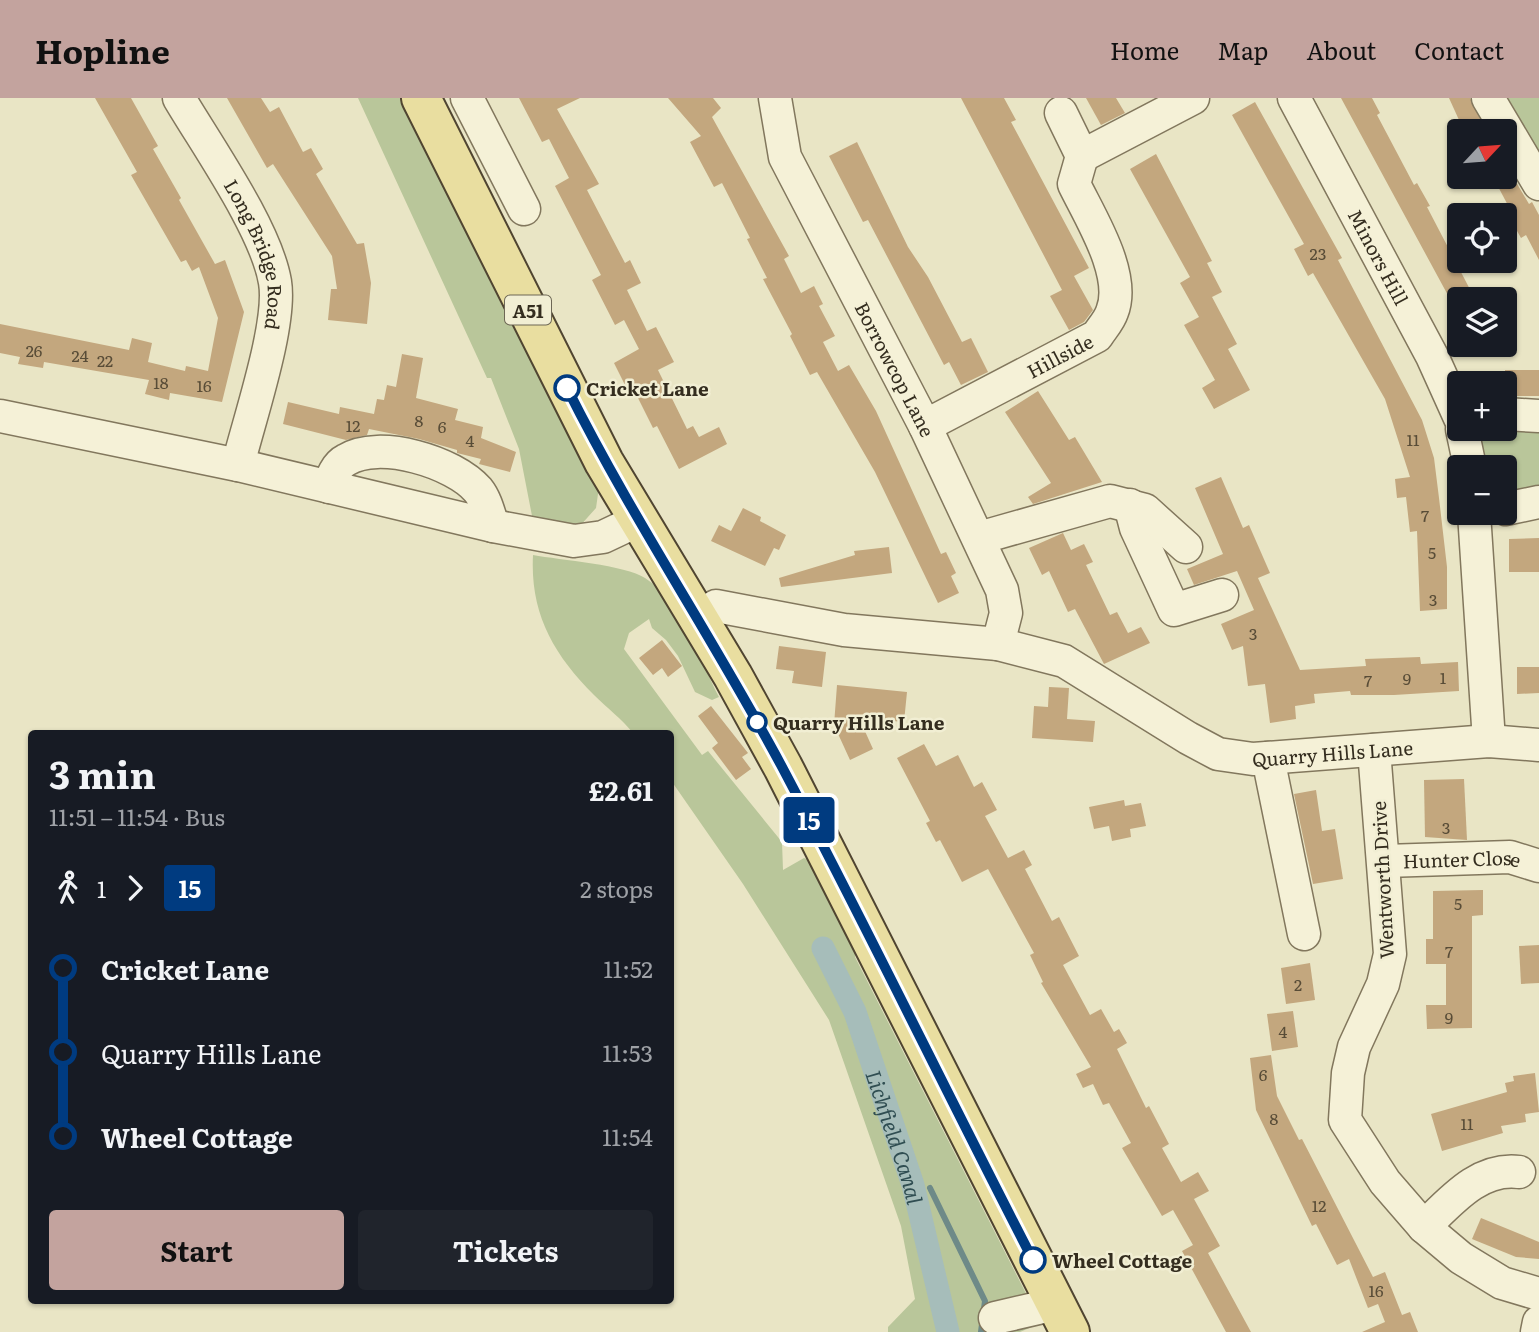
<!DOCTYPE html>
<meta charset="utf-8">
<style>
:root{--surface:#171b24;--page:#20242c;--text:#f1f3f6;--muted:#9ea1a6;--accent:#c3a39e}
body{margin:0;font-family:Literata,serif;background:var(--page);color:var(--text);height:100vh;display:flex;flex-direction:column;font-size:26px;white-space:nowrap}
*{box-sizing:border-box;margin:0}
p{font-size:23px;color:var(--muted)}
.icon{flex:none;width:38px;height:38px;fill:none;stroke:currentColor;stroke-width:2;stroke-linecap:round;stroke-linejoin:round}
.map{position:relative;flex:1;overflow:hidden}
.drawer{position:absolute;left:28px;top:632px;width:646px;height:574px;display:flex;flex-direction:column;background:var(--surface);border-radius:7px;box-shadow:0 2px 5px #0004}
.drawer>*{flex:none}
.badge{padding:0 14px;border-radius:5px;font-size:24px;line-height:46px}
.needle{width:46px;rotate:64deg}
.fabs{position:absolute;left:1447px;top:21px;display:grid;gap:14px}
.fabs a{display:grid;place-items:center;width:70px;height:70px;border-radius:7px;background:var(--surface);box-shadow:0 2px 5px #0004;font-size:35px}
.map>.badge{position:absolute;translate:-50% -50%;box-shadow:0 0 0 4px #fff}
.legs{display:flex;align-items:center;gap:10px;height:77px;padding:0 21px;font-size:23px}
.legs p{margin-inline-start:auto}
.head{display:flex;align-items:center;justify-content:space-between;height:119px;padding:0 21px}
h1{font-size:38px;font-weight:700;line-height:52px}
.primary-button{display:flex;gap:14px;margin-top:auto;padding:14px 21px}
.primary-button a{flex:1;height:80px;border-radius:7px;background:var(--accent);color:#111;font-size:28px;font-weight:700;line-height:80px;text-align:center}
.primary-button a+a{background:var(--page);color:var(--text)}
ul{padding:0 21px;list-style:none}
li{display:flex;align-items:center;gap:24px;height:84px;font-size:26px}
li i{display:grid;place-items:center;width:10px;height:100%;margin:0 9px;background:currentColor}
li i::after{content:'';width:18px;height:18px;margin:-9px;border:5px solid;border-radius:50%;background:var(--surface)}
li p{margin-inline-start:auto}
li:first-child i{background:linear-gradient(#0000 50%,currentColor 0)}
li:last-child i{background:linear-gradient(currentColor 50%,#0000 0)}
header{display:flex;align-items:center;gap:42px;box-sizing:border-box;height:98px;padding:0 35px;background:var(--accent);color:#111}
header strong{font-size:33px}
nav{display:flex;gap:38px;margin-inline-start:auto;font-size:24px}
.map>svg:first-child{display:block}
.green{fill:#b9c69a}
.water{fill:#a6bdba;stroke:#6e8a88;stroke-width:2}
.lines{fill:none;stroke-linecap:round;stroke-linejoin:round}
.stream{stroke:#6e8a88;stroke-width:6}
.canal{stroke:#a6bdba;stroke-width:23}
.building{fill:#c3a77e}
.minor-casing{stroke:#82775d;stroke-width:35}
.major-casing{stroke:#504531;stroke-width:42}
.minor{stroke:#f5f1d7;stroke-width:32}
.major{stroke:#e9dea0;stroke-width:38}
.line-1-casing{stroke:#fff;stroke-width:16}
.line-1{stroke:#003b80;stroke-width:10}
.stop-1-dot{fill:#fff;stroke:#003b80;stroke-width:3.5}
.labels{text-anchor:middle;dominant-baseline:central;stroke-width:5;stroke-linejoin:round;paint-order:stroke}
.number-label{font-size:16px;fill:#584c37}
.shield{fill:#f1eed3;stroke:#6d6755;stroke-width:2}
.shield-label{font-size:18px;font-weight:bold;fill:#342d1f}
.street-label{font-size:19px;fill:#342d1f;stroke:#f1eed3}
.stop-label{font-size:19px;font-weight:bold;fill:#342d1f;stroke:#f1eed3;text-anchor:start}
.water-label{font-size:21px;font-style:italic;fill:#304e52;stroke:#f1eed3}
</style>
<header>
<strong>Hopline</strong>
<nav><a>Home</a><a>Map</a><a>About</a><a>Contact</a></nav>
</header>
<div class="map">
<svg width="1539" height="1234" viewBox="0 0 1539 1234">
<rect width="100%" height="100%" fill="#e9e5c5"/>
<!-- green -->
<g class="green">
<path d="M358,0H411L600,382L596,410L579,429L533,423L519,351L491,280H487Z"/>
<path d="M1508,0H1539V54Z"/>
<path d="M1539,328V392L1505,398V369H1484L1476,331Z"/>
<path d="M533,457C560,462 626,467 645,480C684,505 699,561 719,599L712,602L695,594L678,558L666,542L652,530L649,521L629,535L624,551L702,657L708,653L782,744L783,772L804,760L809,762L857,846L855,859L1041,1225L1020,1234H888V1229L915,1201L901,1128L829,922L743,786L670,681V635H633C622,621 607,610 594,597C553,556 530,515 533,457Z"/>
</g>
<!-- water -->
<path class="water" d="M947,1196L956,1234H942L934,1197Z"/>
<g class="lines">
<!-- stream -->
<path class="stream" d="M930,1090L985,1203L981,1234"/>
<!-- canal -->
<path class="canal" id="s1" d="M823,850L855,914L913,1087L948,1234"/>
</g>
<!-- building -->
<g class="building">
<path d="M95,0H131L158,48L153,51L181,100L179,102L215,166L225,162L244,214L222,304L170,295L169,302L145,296L149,282L44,264L43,270L18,266L20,259L0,255V226L129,252L132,240L152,245L148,264L185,273L186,268L208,273L218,220L199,169L192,173L186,162L181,164L131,77L137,74Z"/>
<path d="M227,0H261L270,14L279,9L303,54L311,50L323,71L316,76L357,146L364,145L371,185L367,226L328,222L331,191H337L332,158L273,66L267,70Z"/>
<path d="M519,0H580L557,11L599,86L587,92L625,165L630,162L641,185L627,192L647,233L656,229L674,264L658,272L687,331L693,328L699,339L719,329L727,346L679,371L657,328L653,330L631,286L626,289L614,265L639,251L624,222L615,227L592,182L601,177L555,88L569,80L549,41L542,44Z"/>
<path d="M668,0H713L721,10L712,19L789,158L784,161L801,195L814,188L823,206L819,208L835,238L823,244L838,273L849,267L876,313L941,456L946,454L956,475L951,478L959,495L938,505L875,374L817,274L810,277L790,238L792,236L763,181L767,180L747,141L750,140L722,85L714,89L690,44L701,38Z"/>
<path d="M961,0H1004L1016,22L1011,24L1089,170L1074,178L1093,212L1084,224L1069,232L1050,198L1062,192Z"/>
<path d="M1086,0H1116L1125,15L1101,27Z"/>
<path d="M1341,0H1372L1380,15L1377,17L1414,87L1417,85L1430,108L1427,109L1475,201H1450Z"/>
<path d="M1449,0H1470L1486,33H1464Z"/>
<path d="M1255,4L1342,160L1338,162L1422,322L1434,360L1439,400L1447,469V511L1420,513L1417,433L1410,434L1406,399L1397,400L1395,381L1410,379L1385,301L1313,175L1308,178L1294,151L1304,146L1232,17Z"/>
<path d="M857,44L908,149L928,179L962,244L971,240L988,274L961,287L949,264L944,267L868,122L863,124L829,58Z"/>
<path d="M1156,56L1212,163L1207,165L1222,194L1212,199L1237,246L1228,251L1250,292L1214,311L1202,290L1215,282L1184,227L1199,219L1180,185L1190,179L1130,71Z"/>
<path d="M1493,79H1513L1529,106L1532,104L1539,117V162L1526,137L1521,140L1508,117L1512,115Z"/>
<path d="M402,256L423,260L416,300L458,311L455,322L483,329L481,340L516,354L510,374L479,366L481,361L457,355V352L419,341L369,331L367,337L346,342L283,326L288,304L339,316L340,309L374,316L377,301L384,302L387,287L396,289Z"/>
<rect x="1505" y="272" width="34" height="26"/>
<path d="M1038,293L1069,342L1075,339L1102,384L1033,406L1028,399L1051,385L1005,314Z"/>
<path d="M1221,379L1243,430L1249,427L1270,475L1258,480L1300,572L1366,568L1365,561L1420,559L1421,566L1458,564L1459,593L1394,597H1351L1350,593L1314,596L1315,605L1295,608L1296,621L1270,625L1265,586L1248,588L1243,548L1232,552L1221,526L1254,512L1237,473L1194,487L1187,471L1223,456L1195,390Z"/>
<path d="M743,410L761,419L760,423L786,437L779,452L774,450L765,468L711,443L719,427L731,433Z"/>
<path d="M1063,435L1071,452L1084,446L1093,464L1086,467L1110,517L1117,514L1128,535L1141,529L1150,545L1104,566L1075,511L1068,514L1049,473L1042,477L1029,450Z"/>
<path d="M1539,440V474H1509V441Z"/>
<path d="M889,449L892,475L781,489L779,480L855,457L854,453Z"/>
<path d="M662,542L682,568L668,579L662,570L653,577L639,560Z"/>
<path d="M779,548L826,554L822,589L792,585L794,573L776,571Z"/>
<path d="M1517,569H1539V595L1517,596Z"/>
<path d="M837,587L907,594L904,624L859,620L873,651L850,662L834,627Z"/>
<path d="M1049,589L1069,590L1067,621L1095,623L1093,644L1032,640L1034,608L1048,609Z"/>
<path d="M711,608L748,655L742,659L751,671L736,682L712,650L718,645L698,618Z"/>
<path d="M924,646L936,668L958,657L974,689L982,684L997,712L985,718L1008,760L1024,752L1032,767L1025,771L1052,823L1059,819L1079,858L1063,867L1090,917L1101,911L1114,934L1119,931L1127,945L1117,951L1146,1010L1149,1008L1169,1046L1162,1050L1181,1084L1198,1074L1209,1093L1194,1101L1220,1148L1208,1155L1251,1234H1226L1182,1153L1193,1147L1173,1112L1162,1118L1122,1050L1131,1045L1109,1005L1103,1007L1093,986L1083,990L1076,976L1091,969L1041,885L1043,884L1030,857L1034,855L988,771L962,784L940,742L936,744L926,725L930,723L897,660Z"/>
<path d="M1464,681L1467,742L1425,739L1424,682Z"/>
<path d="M1316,692L1322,733L1335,731L1343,781L1313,786L1294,696Z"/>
<path d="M1124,702L1125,708L1141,705L1146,728L1130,731L1131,739L1112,743L1109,728L1094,731L1089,709Z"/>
<path d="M1483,792V817L1472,818V930L1427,931L1426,907H1446V866H1426V841H1433V793Z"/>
<path d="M1539,847V885L1521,886L1519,848Z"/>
<path d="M1310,865L1315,902L1286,906L1281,870Z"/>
<path d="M1293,913L1298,949L1272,953L1267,916Z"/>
<path d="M1271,957L1277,998L1299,1042L1302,1041L1373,1179L1385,1174L1402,1217L1410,1214L1418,1234H1362L1385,1224L1378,1206L1368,1210L1349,1161L1337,1167L1316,1126L1312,1128L1256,1012L1250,960Z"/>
<path d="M1535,975L1539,1014L1525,1016L1526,1024L1501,1028L1503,1035L1442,1053L1431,1016L1507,994L1505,985L1514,983L1513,978Z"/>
<path d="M1481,1120L1539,1144V1161L1516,1159L1472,1141Z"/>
</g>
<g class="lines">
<!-- minor casing -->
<g class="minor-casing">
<g id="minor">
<path id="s2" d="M179,0C208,49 266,131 275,184C282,226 249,322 238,367"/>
<path d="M467,0L524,111"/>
<path id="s3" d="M775,0L785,59L925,328L1002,492L1006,515L998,546"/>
<path id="s4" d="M1294,0L1432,258L1460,320"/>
<path d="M1488,0L1539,86"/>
<path d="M1082,58L1193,0"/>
<path d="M1505,316L1539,318"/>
<path d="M0,318L238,367L493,428L574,443L603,439L639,422"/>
<path id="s5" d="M925,328L1097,238C1102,230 1109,223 1112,214C1127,177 1090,119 1074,86L1082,58L1061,15"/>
<path d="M1462,331L1470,369"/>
<path d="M329,389C332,379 336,367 346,362C379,341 454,364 478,392C486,402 489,416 493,428"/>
<path d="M1130,407L1136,430L1174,512L1222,497"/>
<path d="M1505,411L1539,404"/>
<path d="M1474,415L1489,643"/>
<path d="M979,440L1110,403L1145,412L1186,449"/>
<path id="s6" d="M697,519L716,508L844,532L998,546L1064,563L1188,640L1218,656L1253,661L1489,643L1539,647"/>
<path d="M1374,652L1390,856L1383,886L1354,949L1348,975L1345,1022L1385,1084L1424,1129L1461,1160L1502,1185L1539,1196"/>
<path d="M1268,660L1304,836"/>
<path id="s7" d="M1385,763L1510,759L1539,768"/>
<path d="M1424,1129C1451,1103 1479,1069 1519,1074"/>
<path d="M995,1220L1056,1206"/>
<path d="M1537,1234L1539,1224"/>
</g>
</g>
<!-- major casing -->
<g class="major-casing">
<path id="major" d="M421,0L604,364L733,578L783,669L1070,1234"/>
</g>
<!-- minor -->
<use href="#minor" class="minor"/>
<!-- major -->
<use href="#major" class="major"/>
</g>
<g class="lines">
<!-- line-1 casing -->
<g class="line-1-casing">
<path id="line-1" d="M567,290C632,420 713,540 781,667C868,831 948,998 1033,1162"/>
</g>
<!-- line-1 -->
<use href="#line-1" class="line-1"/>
</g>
<!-- markers -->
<g class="stop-1-dot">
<circle cx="567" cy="290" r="12"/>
<circle cx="757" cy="624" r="9"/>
<circle cx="1033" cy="1162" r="12"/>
</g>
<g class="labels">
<!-- number labels -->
<g class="number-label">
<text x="1318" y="155">23</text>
<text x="34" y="252">26</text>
<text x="80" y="257">24</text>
<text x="105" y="262">22</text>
<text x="161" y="284">18</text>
<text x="204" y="287">16</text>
<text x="419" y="322">8</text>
<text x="353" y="327">12</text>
<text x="442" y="328">6</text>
<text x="1413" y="341">11</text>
<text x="470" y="342">4</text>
<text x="1425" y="417">7</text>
<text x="1432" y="454">5</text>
<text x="1433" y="501">3</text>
<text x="1253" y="535">3</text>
<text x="1443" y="579">1</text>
<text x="1407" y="580">9</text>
<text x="1368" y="582">7</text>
<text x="1446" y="729">3</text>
<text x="1458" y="805">5</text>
<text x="1449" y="853">7</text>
<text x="1298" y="886">2</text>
<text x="1449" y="919">9</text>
<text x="1283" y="933">4</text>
<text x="1263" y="976">6</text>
<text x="1274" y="1020">8</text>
<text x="1467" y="1025">11</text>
<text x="1319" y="1107">12</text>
<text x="1376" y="1192">16</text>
</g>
<!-- shield labels -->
<rect class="shield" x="505" y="197.5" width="46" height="29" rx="5"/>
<g class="shield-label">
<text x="528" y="212">A51</text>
</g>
<!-- street labels -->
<g class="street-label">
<text stroke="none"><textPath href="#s2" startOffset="177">Long Bridge Road</textPath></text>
<text stroke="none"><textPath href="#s4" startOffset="180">Minors Hill</textPath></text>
<text stroke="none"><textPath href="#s5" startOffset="152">Hillside</textPath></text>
<text stroke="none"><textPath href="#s3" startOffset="299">Borrowcop Lane</textPath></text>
<text stroke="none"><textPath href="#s6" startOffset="670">Quarry Hills Lane</textPath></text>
<text stroke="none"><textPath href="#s7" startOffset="77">Hunter Close</textPath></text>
<text transform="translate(1382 782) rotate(-93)">Wentworth Drive</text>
</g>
<!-- stop labels -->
<g class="stop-label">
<text x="586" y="290">Cricket Lane</text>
<text x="773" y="624">Quarry Hills Lane</text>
<text x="1052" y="1162">Wheel Cottage</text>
</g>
<!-- water labels -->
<g class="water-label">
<text stroke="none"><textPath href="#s1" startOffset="203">Lichfield Canal</textPath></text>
</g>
</g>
</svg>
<div class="fabs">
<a><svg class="needle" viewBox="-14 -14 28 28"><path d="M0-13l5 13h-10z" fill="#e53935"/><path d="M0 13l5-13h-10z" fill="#9ea1a6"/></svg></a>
<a><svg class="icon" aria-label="locate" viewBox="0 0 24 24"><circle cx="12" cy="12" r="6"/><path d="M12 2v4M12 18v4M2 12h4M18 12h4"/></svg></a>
<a><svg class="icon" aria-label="layers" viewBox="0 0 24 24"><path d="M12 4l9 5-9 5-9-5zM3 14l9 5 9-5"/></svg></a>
<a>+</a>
<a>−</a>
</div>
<b class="badge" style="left:809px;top:722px;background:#003b80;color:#fff">15</b>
<section class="drawer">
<div class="head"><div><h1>3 min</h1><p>11:51 – 11:54 · Bus</p></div><b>£2.61</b></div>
<div class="legs"><svg class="icon" aria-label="walk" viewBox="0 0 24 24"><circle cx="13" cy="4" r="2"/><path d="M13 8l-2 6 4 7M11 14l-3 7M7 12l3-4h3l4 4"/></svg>1<svg class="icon" aria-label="forward" viewBox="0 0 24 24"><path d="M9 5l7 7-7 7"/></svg><b class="badge" style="background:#003b80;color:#fff">15</b><p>2 stops</p></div>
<ul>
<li><i style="color:#003b80"></i><b>Cricket Lane</b><p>11:52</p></li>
<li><i style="color:#003b80"></i><span>Quarry Hills Lane</span><p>11:53</p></li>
<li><i style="color:#003b80"></i><b>Wheel Cottage</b><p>11:54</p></li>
</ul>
<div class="primary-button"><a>Start</a><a>Tickets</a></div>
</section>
</div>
